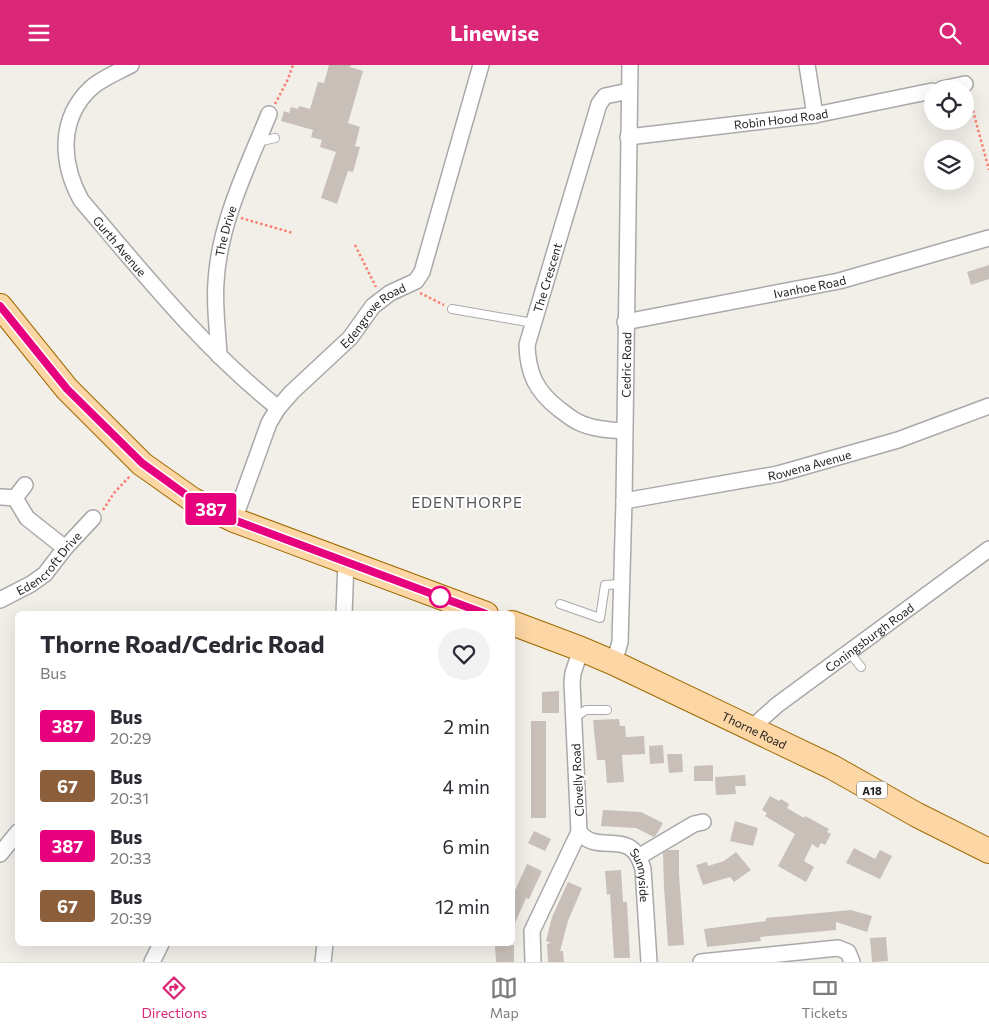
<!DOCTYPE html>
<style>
:root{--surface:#fff;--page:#f2f2f3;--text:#2b2b33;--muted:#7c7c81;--line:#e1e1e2;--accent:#db2777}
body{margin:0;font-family:Commissioner,sans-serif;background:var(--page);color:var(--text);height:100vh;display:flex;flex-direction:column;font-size:19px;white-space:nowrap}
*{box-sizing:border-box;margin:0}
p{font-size:16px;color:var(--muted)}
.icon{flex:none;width:28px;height:28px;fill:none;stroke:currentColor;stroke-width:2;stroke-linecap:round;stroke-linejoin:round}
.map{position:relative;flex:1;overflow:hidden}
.drawer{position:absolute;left:15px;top:546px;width:500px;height:335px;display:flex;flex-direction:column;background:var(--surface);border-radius:8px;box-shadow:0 5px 20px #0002}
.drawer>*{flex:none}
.badge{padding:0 10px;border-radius:4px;font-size:18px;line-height:32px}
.controls{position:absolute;left:924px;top:15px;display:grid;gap:10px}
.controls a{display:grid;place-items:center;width:50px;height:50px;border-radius:50%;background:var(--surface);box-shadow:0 5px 20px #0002;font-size:25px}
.map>.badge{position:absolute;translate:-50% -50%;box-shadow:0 0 0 2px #fff}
.round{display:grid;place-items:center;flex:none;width:52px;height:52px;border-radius:26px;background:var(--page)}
.summary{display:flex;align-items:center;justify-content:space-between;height:85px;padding:0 25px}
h1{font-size:24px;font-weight:700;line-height:38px}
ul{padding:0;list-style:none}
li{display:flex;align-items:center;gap:15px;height:60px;padding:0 25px}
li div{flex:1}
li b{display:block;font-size:19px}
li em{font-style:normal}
li .badge{min-width:55px;font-weight:700;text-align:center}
header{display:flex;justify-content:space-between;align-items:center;height:65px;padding:0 25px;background:var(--accent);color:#fff;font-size:22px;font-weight:700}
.tab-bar{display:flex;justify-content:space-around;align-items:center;height:70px;border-top:1px solid var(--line);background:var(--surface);font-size:14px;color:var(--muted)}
.tab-bar a{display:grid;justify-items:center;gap:2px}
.tab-bar .on{color:var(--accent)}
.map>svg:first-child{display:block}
.building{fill:#c7bfb8}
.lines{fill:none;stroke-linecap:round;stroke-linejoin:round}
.lane-casing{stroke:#a9a9a9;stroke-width:10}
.street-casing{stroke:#a9a9a9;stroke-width:18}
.primary-casing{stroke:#a06b00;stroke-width:26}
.path{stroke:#fa8072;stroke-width:2.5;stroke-dasharray:2.5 2.5;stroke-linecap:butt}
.lane{stroke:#fff;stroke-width:8}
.street{stroke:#fff;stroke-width:15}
.primary{stroke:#fcd6a4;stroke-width:24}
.line-casing{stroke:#fff;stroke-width:11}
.line{stroke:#e6007e;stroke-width:8}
.stop-dot{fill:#fff;stroke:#e6007e;stroke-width:2.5}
.labels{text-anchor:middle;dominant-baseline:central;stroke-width:4;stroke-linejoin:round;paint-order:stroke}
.shield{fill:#fff;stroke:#646464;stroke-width:1}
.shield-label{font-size:11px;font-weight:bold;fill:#222}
.street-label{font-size:12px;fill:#222;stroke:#fff}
.quarter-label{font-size:15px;letter-spacing:1px;fill:#555;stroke:#fff}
</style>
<header><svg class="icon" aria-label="menu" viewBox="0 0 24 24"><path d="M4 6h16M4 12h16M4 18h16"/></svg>Linewise<svg class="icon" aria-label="search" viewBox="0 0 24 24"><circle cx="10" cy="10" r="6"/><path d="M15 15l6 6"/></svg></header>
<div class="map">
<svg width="989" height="897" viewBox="0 0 989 897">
<rect width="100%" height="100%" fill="#f2efe9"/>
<!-- building -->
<g class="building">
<path d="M329,0H351L350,2L363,6L348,58L360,62L355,81L360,82L353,107L348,106L337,139L321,133L336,87L320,82L322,75L311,72L313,65L281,56L284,46L289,48L291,42L298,44L299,41L310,44L318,17L324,18Z"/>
<path d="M989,200V214L971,220L967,207Z"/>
<path d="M559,626V648H542V627Z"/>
<path d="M619,654L620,661H625L626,672L644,671L645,689L622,690L624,717L607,718L605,695H597L593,655Z"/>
<rect x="531" y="656" width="15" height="97"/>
<path d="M663,680L664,698L650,699L649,681Z"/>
<path d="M667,689H682L683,707L669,708Z"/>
<path d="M713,700V716H694V701Z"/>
<path d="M745,710L746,721H735L736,729L716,730L715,712Z"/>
<path d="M770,731L779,736L781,734L789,739L787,743L804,753L805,751L829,764L827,767L831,769L825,780L821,778L818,783L812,779L804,796L814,802L806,817L778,801L795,769L765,751L767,748L762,745Z"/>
<path d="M603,745L641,747L663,758L656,770L654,772L636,763L601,761Z"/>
<path d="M735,756L758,763L753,781L730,776Z"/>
<path d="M534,766L551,774L545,786L528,778Z"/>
<path d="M854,783L875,794L880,785L892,791L880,814L846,798Z"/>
<path d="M668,785H679V809L684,880L668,881L664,822L663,788Z"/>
<path d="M736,787L751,805L734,817L730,812L703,820L696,800L707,797L708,801L724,796Z"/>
<path d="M527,799L542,806L529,834L526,833L512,865V832Z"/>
<path d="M621,805L623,837H627L630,893H614L610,829L607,830L605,806Z"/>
<path d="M568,817L582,823L568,856L560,886H563L564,897H548L547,879L551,878L546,876L552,852Z"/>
<path d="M851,845L872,851L867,867L836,857V865L760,872L761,876L707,882L704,864L766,856V853Z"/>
<path d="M886,872L888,896L872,897L870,873Z"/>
<path d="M514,880V897H496L495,881Z"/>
</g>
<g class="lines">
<!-- lane casing -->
<g class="lane-casing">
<g id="lane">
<path d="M258,77L275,73"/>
<path d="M452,244L533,258"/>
<path d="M560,539L600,553L605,520L622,519"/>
<path d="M849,587L861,602"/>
<path d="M574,653L586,645H607"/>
</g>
</g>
<!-- street casing -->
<g class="street-casing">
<g id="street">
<path id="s1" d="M131,0C118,7 102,13 91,23C58,54 61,98 81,135C143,208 203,283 278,343"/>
<path d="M807,0L815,50"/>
<path d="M942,24L965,19"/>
<path id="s2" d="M628,72L815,50L932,26"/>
<path id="s3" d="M625,257L839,216L989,173"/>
<path id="s4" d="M219,291C218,267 214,241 216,217C219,159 247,103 269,49"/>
<path id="s5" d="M624,366C609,365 592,364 578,357C571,354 565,348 559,344C536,326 528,309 527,280L599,39L605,31L629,26"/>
<path d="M2,432L15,433L25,420"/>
<path d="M15,433L27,453L65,483"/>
<path id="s6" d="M624,436L778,409L898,375L989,341"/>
<path id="s7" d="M234,455L269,358L278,343L292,327L350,273L373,241L390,228L416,216L422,207L481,0"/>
<path id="s8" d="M0,535L31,519L45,509L65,483L93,453"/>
<path d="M344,549L346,496"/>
<path id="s9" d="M614,598L620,577L624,436L630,0"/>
<path id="s10" d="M754,665L757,658L777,640L989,484"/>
<path id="s11" d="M579,767C599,792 631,760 643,804L649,897"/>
<path d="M0,789L18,767"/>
<path d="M640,791L694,759L703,757"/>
<path d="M152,897L161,879"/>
<path d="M323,897L325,879"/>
<path d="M533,897L532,866L579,767L572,617L573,608L581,584"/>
<path d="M701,897L838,883L848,887L852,897"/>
</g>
</g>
<!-- primary casing -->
<g class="primary-casing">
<g id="primary">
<path d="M0,241L67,324L142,399L193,435L234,455L486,549"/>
<path id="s12" d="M512,558L581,584L614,598L832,702L917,750L989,786"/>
</g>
</g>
<!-- path -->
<g class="path">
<path d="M969,31L989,105"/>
<path d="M275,39L288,14L293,0"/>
<path d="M241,153L293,168"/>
<path d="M355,180L376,222"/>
<path d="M420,228L444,240"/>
<path d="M103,445L114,428L131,410"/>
</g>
<!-- lane -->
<use href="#lane" class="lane"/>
<!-- street -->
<use href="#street" class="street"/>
<!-- primary -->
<use href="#primary" class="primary"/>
</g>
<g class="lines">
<!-- line casing -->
<g class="line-casing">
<path id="line" d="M0,241L67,324L142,398L193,435L234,455L486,549"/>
</g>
<!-- line -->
<use href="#line" class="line"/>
</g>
<!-- markers -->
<circle class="stop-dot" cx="440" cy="532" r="10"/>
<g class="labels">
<!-- shield labels -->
<rect class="shield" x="857" y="716.5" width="30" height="17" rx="4"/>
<g class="shield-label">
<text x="872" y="725">A18</text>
</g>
<!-- street labels -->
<g class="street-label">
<text stroke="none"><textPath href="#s2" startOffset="154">Robin Hood Road</textPath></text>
<text stroke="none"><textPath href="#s4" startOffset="126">The Drive</textPath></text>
<text stroke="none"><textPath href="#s1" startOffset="228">Gurth Avenue</textPath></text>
<text stroke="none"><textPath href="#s5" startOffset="215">The Crescent</textPath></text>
<text stroke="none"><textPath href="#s3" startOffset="188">Ivanhoe Road</textPath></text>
<text stroke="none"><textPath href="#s7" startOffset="254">Edengrove Road</textPath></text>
<text stroke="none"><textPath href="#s9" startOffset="299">Cedric Road</textPath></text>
<text stroke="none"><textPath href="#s6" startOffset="189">Rowena Avenue</textPath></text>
<text stroke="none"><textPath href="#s8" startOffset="62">Edencroft Drive</textPath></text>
<text stroke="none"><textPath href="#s10" startOffset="149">Coningsburgh Road</textPath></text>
<text stroke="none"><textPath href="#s12" startOffset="265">Thorne Road</textPath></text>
<text transform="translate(577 715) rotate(-93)">Clovelly Road</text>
<text stroke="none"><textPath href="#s11" startOffset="86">Sunnyside</textPath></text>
</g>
<!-- quarter labels -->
<g class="quarter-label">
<text x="467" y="437">EDENTHORPE</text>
</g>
</g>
</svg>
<div class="controls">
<a><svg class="icon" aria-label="locate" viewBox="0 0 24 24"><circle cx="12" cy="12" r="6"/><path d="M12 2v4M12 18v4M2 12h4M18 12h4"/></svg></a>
<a><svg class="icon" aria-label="layers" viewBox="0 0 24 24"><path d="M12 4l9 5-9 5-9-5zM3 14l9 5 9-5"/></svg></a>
</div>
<b class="badge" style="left:211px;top:444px;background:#e6007e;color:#fff">387</b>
<section class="drawer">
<div class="summary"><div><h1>Thorne Road/Cedric Road</h1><p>Bus</p></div><a class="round"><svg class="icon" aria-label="heart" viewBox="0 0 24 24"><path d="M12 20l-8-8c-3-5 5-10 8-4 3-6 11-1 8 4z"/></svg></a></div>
<ul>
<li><span class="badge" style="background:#e6007e;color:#fff">387</span><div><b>Bus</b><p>20:29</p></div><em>2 min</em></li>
<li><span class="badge" style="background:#8b5e3c;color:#fff">67</span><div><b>Bus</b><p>20:31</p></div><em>4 min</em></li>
<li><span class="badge" style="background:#e6007e;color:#fff">387</span><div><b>Bus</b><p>20:33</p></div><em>6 min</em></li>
<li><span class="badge" style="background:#8b5e3c;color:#fff">67</span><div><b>Bus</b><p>20:39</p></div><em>12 min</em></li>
</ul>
</section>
</div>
<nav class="tab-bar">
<a class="on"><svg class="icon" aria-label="directions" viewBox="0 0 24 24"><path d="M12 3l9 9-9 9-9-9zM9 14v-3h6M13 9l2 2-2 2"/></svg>Directions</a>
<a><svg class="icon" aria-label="map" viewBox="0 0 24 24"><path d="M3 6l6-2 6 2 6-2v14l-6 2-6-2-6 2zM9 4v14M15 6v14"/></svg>Map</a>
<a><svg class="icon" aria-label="tickets" viewBox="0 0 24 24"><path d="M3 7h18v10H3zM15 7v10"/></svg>Tickets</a>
</nav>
